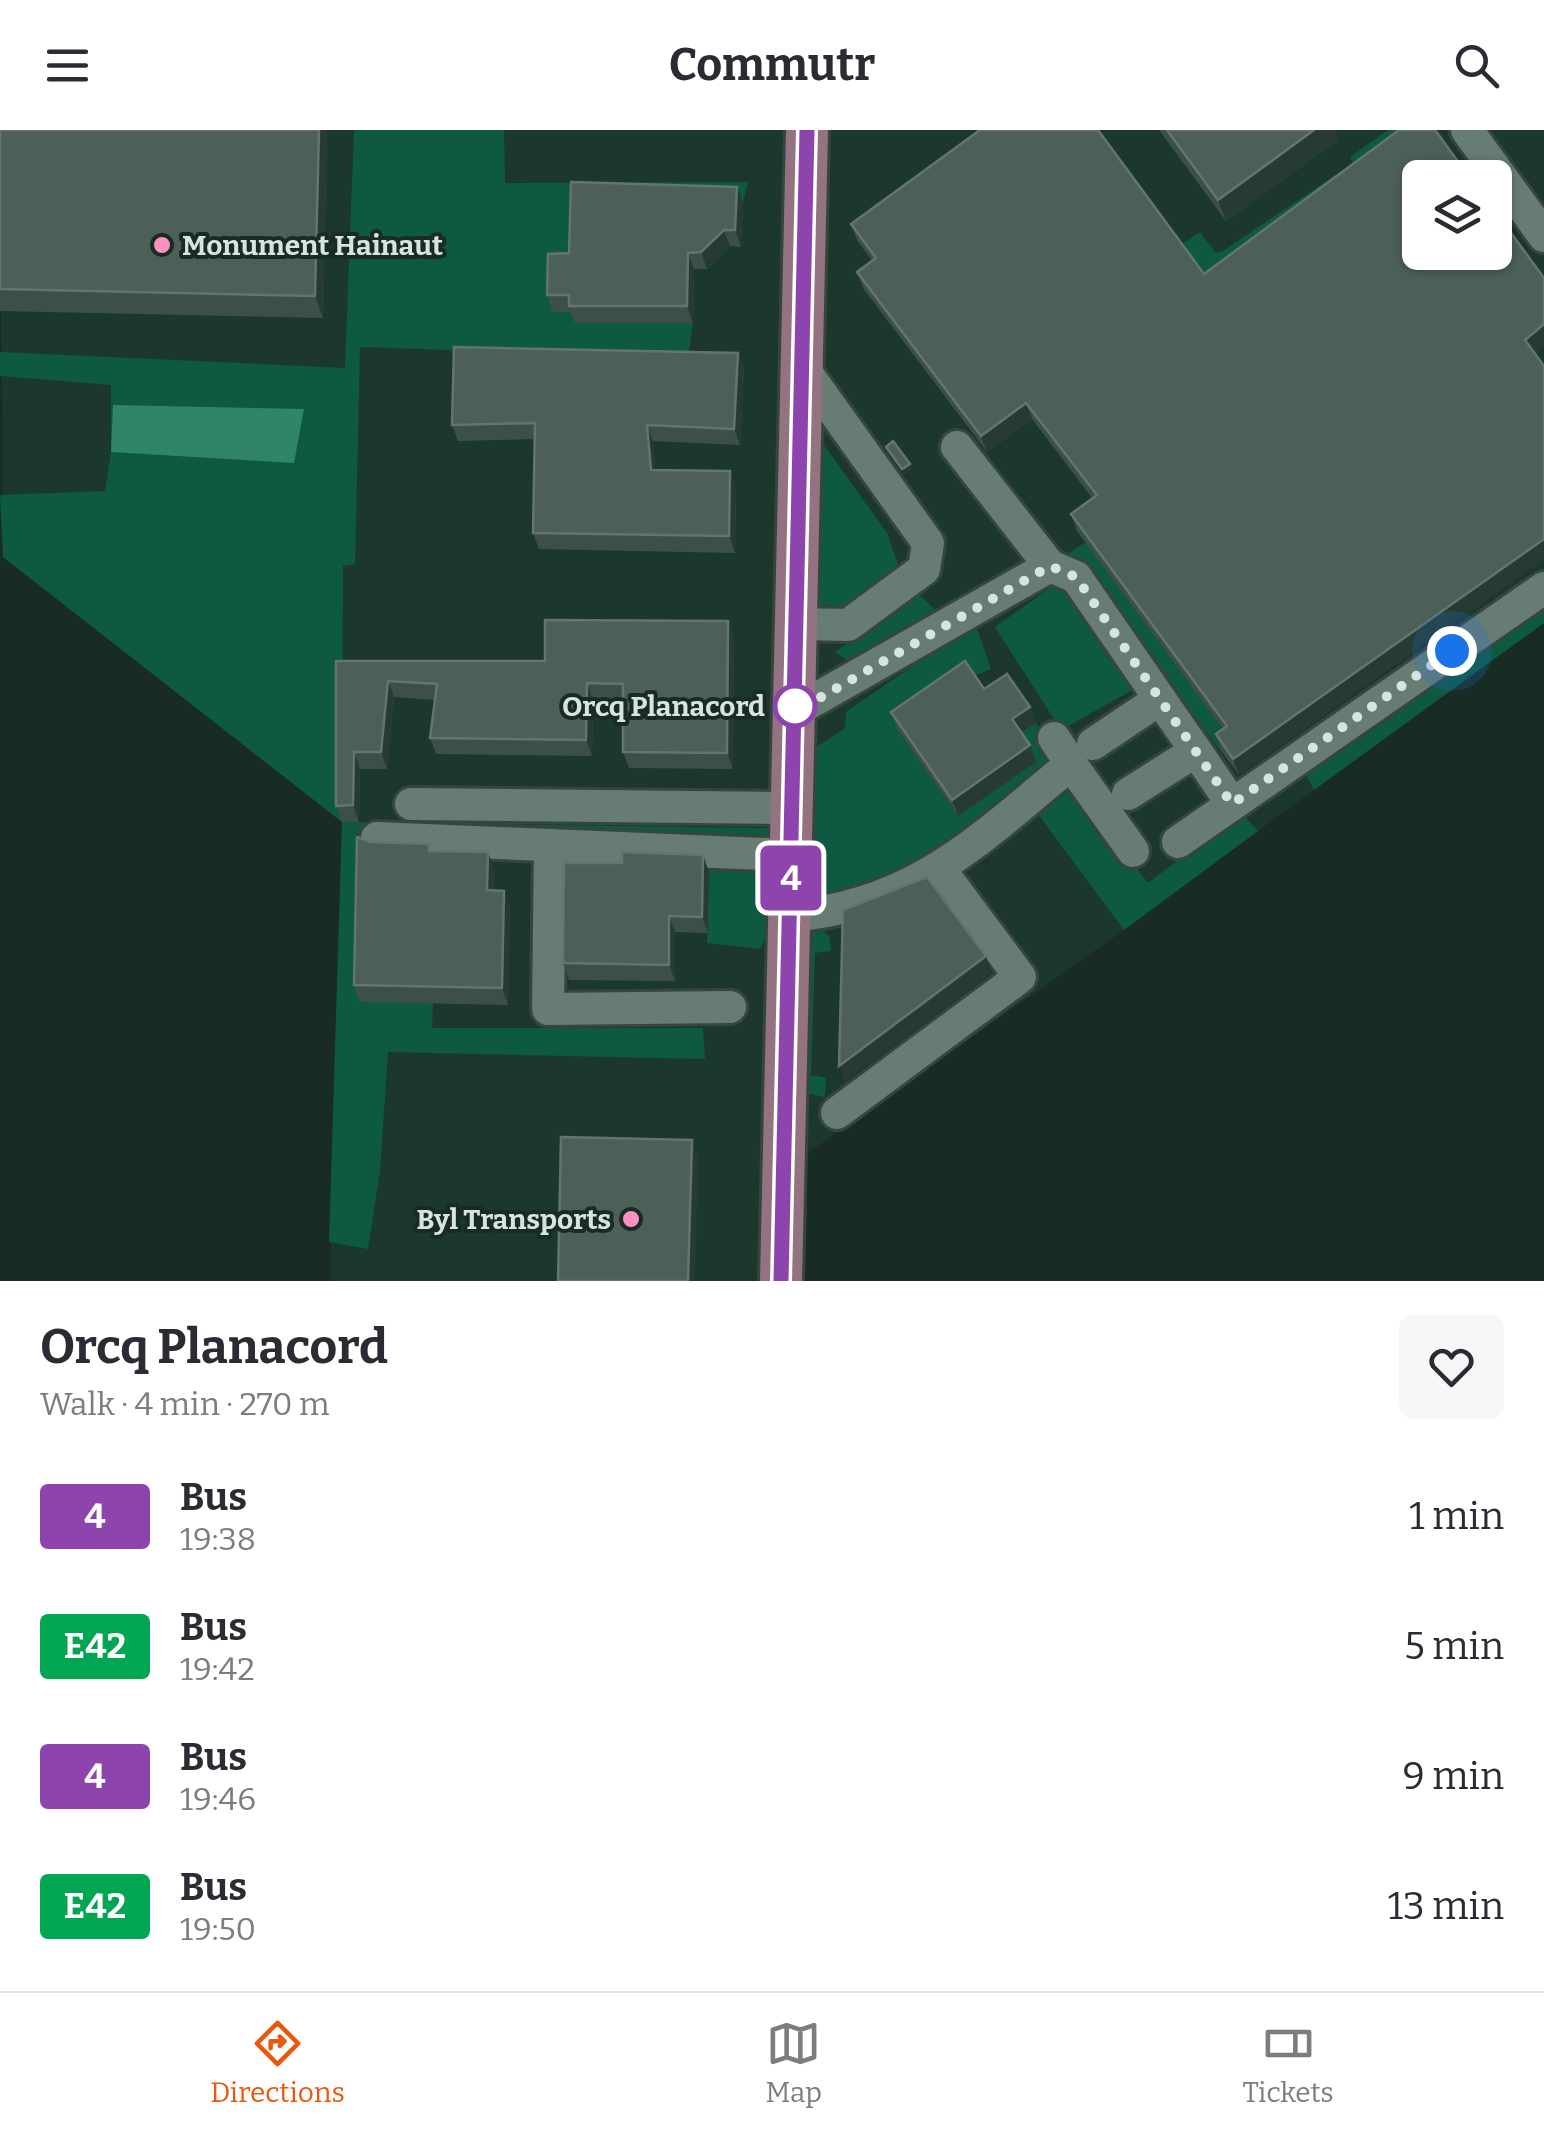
<!DOCTYPE html>
<meta charset="utf-8">
<style>
:root{--surface:#fff;--page:#f7f7f7;--text:#2b2b33;--muted:#7c7c81;--line:#e1e1e2;--accent:#ea580c}
body{margin:0;font-family:Bitter,serif;background:var(--page);color:var(--text);height:100vh;display:flex;flex-direction:column;font-size:38px;white-space:nowrap}
*{box-sizing:border-box;margin:0}
p{font-size:32px;color:var(--muted)}
.icon{flex:none;width:55px;height:55px;fill:none;stroke:currentColor;stroke-width:2;stroke-linecap:round;stroke-linejoin:round}
.map{position:relative;height:1151px;overflow:hidden}
.panel{display:flex;flex-direction:column;background:var(--surface);flex:1}
.panel>*{flex:none}
.badge{padding:0 20px;border-radius:8px;font-size:35px;line-height:65px}
.controls{position:absolute;left:1402px;top:30px;display:grid;gap:20px}
.controls a{display:grid;place-items:center;width:110px;height:110px;border-radius:15px;background:var(--surface);box-shadow:0 2px 8px #0004;font-size:50px}
.you{position:absolute;width:50px;height:50px;margin:-25px;border:8px solid #fff;border-radius:50%;background:#1a73e8;box-shadow:0 0 0 15px #1a73e833}
.map>.badge{position:absolute;translate:-50% -50%;box-shadow:0 0 0 5px #fff}
.round{display:grid;place-items:center;flex:none;width:105px;height:105px;border-radius:15px;background:var(--page)}
.overview{display:flex;align-items:center;justify-content:space-between;height:170px;padding:0 40px}
h1{font-size:48px;font-weight:700;line-height:75px}
ul{padding:0;list-style:none}
li{display:flex;align-items:center;gap:30px;height:130px;padding:0 40px}
li div{flex:1}
li b{display:block;font-size:38px}
li em{font-style:normal}
li .badge{min-width:110px;font-weight:700;text-align:center}
header{display:flex;justify-content:space-between;align-items:center;height:130px;padding:0 40px;background:var(--surface);font-size:45px;font-weight:700}
.dock{display:flex;justify-content:space-around;align-items:center;height:140px;border-top:2px solid var(--line);background:var(--surface);font-size:28px;color:var(--muted)}
.dock a{display:grid;justify-items:center;gap:5px}
.dock .current{color:var(--accent)}
.map>svg:first-child{display:block}
.built{fill:#1c382d;fill-rule:evenodd}
.green{fill:#0e5941}
.water{fill:#308566}
.lines{fill:none;stroke-linecap:round;stroke-linejoin:round}
.minor-casing{stroke:#36463f;stroke-width:38}
.major-casing{stroke:#36463f;stroke-width:48}
.minor{stroke:#677c73;stroke-width:32}
.major{stroke:#937282;stroke-width:42}
.wall{fill:#3d5048}
.shaded-wall{fill:#273b33}
.building{fill:#4d6058;stroke:#63756d;stroke-width:2.5}
.line-casing{stroke:#fff;stroke-width:22}
.line{stroke:#8e44ad;stroke-width:15}
.walk{stroke:#d8e4de;stroke-width:10;stroke-dasharray:0 18}
.poi-dot{fill:#fc8fc3;stroke:#192c24;stroke-width:4}
.stop-dot{fill:#fff;stroke:#8e44ad;stroke-width:5}
.labels{text-anchor:middle;dominant-baseline:central;stroke-width:8;stroke-linejoin:round;paint-order:stroke}
.poi-label{font-size:28px;font-weight:bold;fill:#d8e4de;stroke:#192c24;text-anchor:start}
.stop-label{font-size:28px;font-weight:bold;fill:#d8e4de;stroke:#192c24;text-anchor:end}
</style>
<header><svg class="icon" aria-label="menu" viewBox="0 0 24 24"><path d="M4 6h16M4 12h16M4 18h16"/></svg>Commutr<svg class="icon" aria-label="search" viewBox="0 0 24 24"><circle cx="10" cy="10" r="6"/><path d="M15 15l6 6"/></svg></header>
<div class="map">
<svg width="1544" height="1151" viewBox="0 0 1544 1151">
<rect width="100%" height="100%" fill="#192c24"/>
<!-- built -->
<path class="built" d="M0,0H1544V490L1124,800L805,1025L766,1044L764,1151H330L342,692L3,427ZM1420,48H1495V122H1420Z"/>
<!-- green -->
<g class="green">
<path d="M354,0H504L505,53L748,52L743,73L578,69L575,192L693,193L688,228L360,217L355,434L343,436L342,692L768,698V709L356,704L361,871L433,873L432,898H703L705,929L388,922L380,1041L368,1119L329,1112L342,692L3,427L0,365L105,361L111,322V255L0,246V222L345,238Z"/>
<path d="M1388,0H1414L1203,147L1180,115L1200,102L1216,123L1223,121L1353,33L1350,27Z"/>
<path d="M824,315L887,403L898,434L856,477L820,475L810,453L808,323Z"/>
<path d="M1086,412L1233,613L1221,621L1069,423Z"/>
<path d="M1064,448L1143,554L1061,600L995,497Z"/>
<path d="M918,464L937,481L861,540L835,522Z"/>
<path d="M1544,465V493L1314,660L1304,641Z"/>
<path d="M975,493L991,539L971,547L897,599L958,686L1036,631L1018,605L1036,593L1059,631L928,739L811,771L809,622L845,598L846,582Z"/>
<path d="M1074,659L1148,753L1241,682L1258,701L1124,800L1035,680Z"/>
<path d="M709,734L757,737L771,742L768,803L760,819L707,813Z"/>
<path d="M822,800L829,806L831,821L815,823L811,945L826,948L825,967L801,962L806,803Z"/>
</g>
<!-- water -->
<path class="water" d="M113,275L304,279L294,333L111,322Z"/>
<g class="lines">
<!-- minor casing -->
<g class="minor-casing">
<g id="minor">
<path d="M1467,0L1544,106"/>
<path d="M1050,436L1076,447L1160,569"/>
<path d="M797,494L848,495L924,439L928,413L803,238"/>
<path d="M795,581L1050,436L957,317"/>
<path d="M1054,608L1071,634"/>
<path d="M1093,614L1160,569L1196,621"/>
<path d="M1128,664L1196,621L1232,674"/>
<path d="M411,674L793,678"/>
<path d="M377,708L791,725"/>
<path d="M1178,712L1544,458"/>
<path d="M550,715L548,879L730,877"/>
<path d="M790,786C915,776 980,709 1071,634L1133,721"/>
<path d="M837,983L1020,847L939,738"/>
</g>
</g>
<!-- major casing -->
<g class="major-casing">
<path id="major" d="M781,1151L807,0"/>
</g>
<!-- minor -->
<use href="#minor" class="minor"/>
<!-- major -->
<use href="#major" class="major"/>
</g>
<!-- wall -->
<g class="wall">
<path d="M0,0H327L323,188L0,181Z"/>
<path d="M1159,0H1335L1338,10L1226,91Z"/>
<path d="M743,73L741,117L730,116L707,139H694L693,193H575L571,182H553L547,165L569,123Z"/>
<path d="M851,94L1204,144L1544,148V216L1535,223L1239,645L1221,621L1216,604L1223,599L1077,401L1071,384L1092,368L1032,289L987,322L863,158L857,142L872,131L857,110Z"/>
<path d="M738,223L744,239L740,315L653,311L655,340L736,358L735,423L539,419L533,403L535,309L458,311L452,295Z"/>
<path d="M728,491L734,508L733,639L629,638L623,622V570H593L592,626L436,624L430,608L435,570L394,567L387,639H360L359,692H342L336,676V531H545Z"/>
<path d="M984,559L1030,577L1036,593L1022,603L1036,632L958,686L897,599L891,582Z"/>
<path d="M370,712L432,721L494,739V760L510,777L508,875L360,872L354,855Z"/>
<path d="M709,742L708,803L675,802V851L569,850L563,833Z"/>
</g>
<!-- shaded-wall -->
<g class="shaded-wall">
<path d="M319,0H327L323,188L315,166Z"/>
<path d="M1314,0H1335L1338,10L1226,91L1218,70Z"/>
<path d="M737,57L743,73L741,117L735,100Z"/>
<path d="M724,100L730,116L707,139L701,122Z"/>
<path d="M688,123L694,139L693,193L687,176Z"/>
<path d="M1544,194V216L1531,226L1525,210Z"/>
<path d="M738,223L744,239L740,315L734,299Z"/>
<path d="M1026,273L1032,289L987,322L981,306Z"/>
<path d="M647,295L653,311L656,356L651,340Z"/>
<path d="M910,334L912,339L904,345L902,339Z"/>
<path d="M730,341L736,358L735,423L729,406Z"/>
<path d="M1544,409V430L1239,645L1233,629Z"/>
<path d="M728,491L734,508L733,639L727,623Z"/>
<path d="M388,551L394,567L387,639L381,622Z"/>
<path d="M587,553L593,570L592,626L586,610Z"/>
<path d="M1030,577L1036,593L1018,605L1012,589Z"/>
<path d="M1030,615L1036,632L958,686L952,670Z"/>
<path d="M354,622L360,639L359,692L353,675Z"/>
<path d="M488,722L494,739L493,777L487,760Z"/>
<path d="M703,725L709,742L708,803L702,787Z"/>
<path d="M504,761L510,777L508,875L502,858Z"/>
<path d="M669,786L675,802V851L669,835Z"/>
<path d="M986,826L992,843L845,952L839,936Z"/>
<path d="M692,1010L698,1027L695,1151H688Z"/>
</g>
<!-- building -->
<g class="building">
<path d="M0,0H319L315,166L0,159Z"/>
<path d="M980,0H1098L1204,144L1399,0H1435L1470,48H1420V122H1495V81L1544,148V194L1525,210L1544,236V409L1233,629L1216,604L1227,596L1071,384L1097,365L1026,273L981,306L857,142L876,128L851,94Z"/>
<path d="M1167,0H1314L1218,70Z"/>
<path d="M571,52L737,57L735,100H724L701,122L688,123L687,176H569V165H547L548,124L569,123Z"/>
<path d="M454,217L738,223L734,299L647,295L651,340L730,341L729,406L533,403L535,293L452,295Z"/>
<path d="M893,311L910,334L902,339L886,317Z"/>
<path d="M545,490L728,491L727,623L623,622V554L587,553L586,610L430,608L437,554L388,551L381,622H354L353,675L336,676V531H545Z"/>
<path d="M965,531L984,559L1007,544L1030,577L1012,589L1030,615L952,670L891,582Z"/>
<path d="M357,707L370,712L429,714V721L488,722L487,760L504,761L502,858L354,855Z"/>
<path d="M622,722L703,725L702,787L669,786V835L563,833L564,733H622Z"/>
<path d="M927,747L986,826L839,936L843,780Z"/>
<path d="M561,1007L692,1010L688,1151H558Z"/>
</g>
<g class="lines">
<!-- line casing -->
<g class="line-casing">
<path id="line" d="M781,1151L807,0"/>
</g>
<!-- line -->
<use href="#line" class="line"/>
<!-- walk -->
<path class="walk" d="M795,576V582L1050,436L1076,447L1232,674L1452,521"/>
</g>
<!-- markers -->
<g class="poi-dot">
<circle cx="162" cy="115" r="10"/>
<circle cx="631" cy="1089" r="10"/>
</g>
<circle class="stop-dot" cx="795" cy="576" r="20"/>
<g class="labels">
<!-- poi labels -->
<g class="poi-label">
<text x="182" y="115">Monument Hainaut</text>
<text x="611" y="1089" text-anchor="end">Byl Transports</text>
</g>
<!-- stop labels -->
<g class="stop-label">
<text x="765" y="576">Orcq Planacord</text>
</g>
</g>
</svg>
<div class="controls">
<a><svg class="icon" aria-label="layers" viewBox="0 0 24 24"><path d="M12 4l9 5-9 5-9-5zM3 14l9 5 9-5"/></svg></a>
</div>
<div class="you" style="left:1452px;top:521px"></div>
<b class="badge" style="left:791px;top:748px;background:#8e44ad;color:#fff">4</b>
</div>
<section class="panel">
<div class="overview"><div><h1>Orcq Planacord</h1><p>Walk · 4 min · 270 m</p></div><a class="round"><svg class="icon" aria-label="heart" viewBox="0 0 24 24"><path d="M12 20l-8-8c-3-5 5-10 8-4 3-6 11-1 8 4z"/></svg></a></div>
<ul>
<li><span class="badge" style="background:#8e44ad;color:#fff">4</span><div><b>Bus</b><p>19:38</p></div><em>1 min</em></li>
<li><span class="badge" style="background:#00a651;color:#fff">E42</span><div><b>Bus</b><p>19:42</p></div><em>5 min</em></li>
<li><span class="badge" style="background:#8e44ad;color:#fff">4</span><div><b>Bus</b><p>19:46</p></div><em>9 min</em></li>
<li><span class="badge" style="background:#00a651;color:#fff">E42</span><div><b>Bus</b><p>19:50</p></div><em>13 min</em></li>
</ul>
</section>
<nav class="dock">
<a class="current"><svg class="icon" aria-label="directions" viewBox="0 0 24 24"><path d="M12 3l9 9-9 9-9-9zM9 14v-3h6M13 9l2 2-2 2"/></svg>Directions</a>
<a><svg class="icon" aria-label="map" viewBox="0 0 24 24"><path d="M3 6l6-2 6 2 6-2v14l-6 2-6-2-6 2zM9 4v14M15 6v14"/></svg>Map</a>
<a><svg class="icon" aria-label="tickets" viewBox="0 0 24 24"><path d="M3 7h18v10H3zM15 7v10"/></svg>Tickets</a>
</nav>
